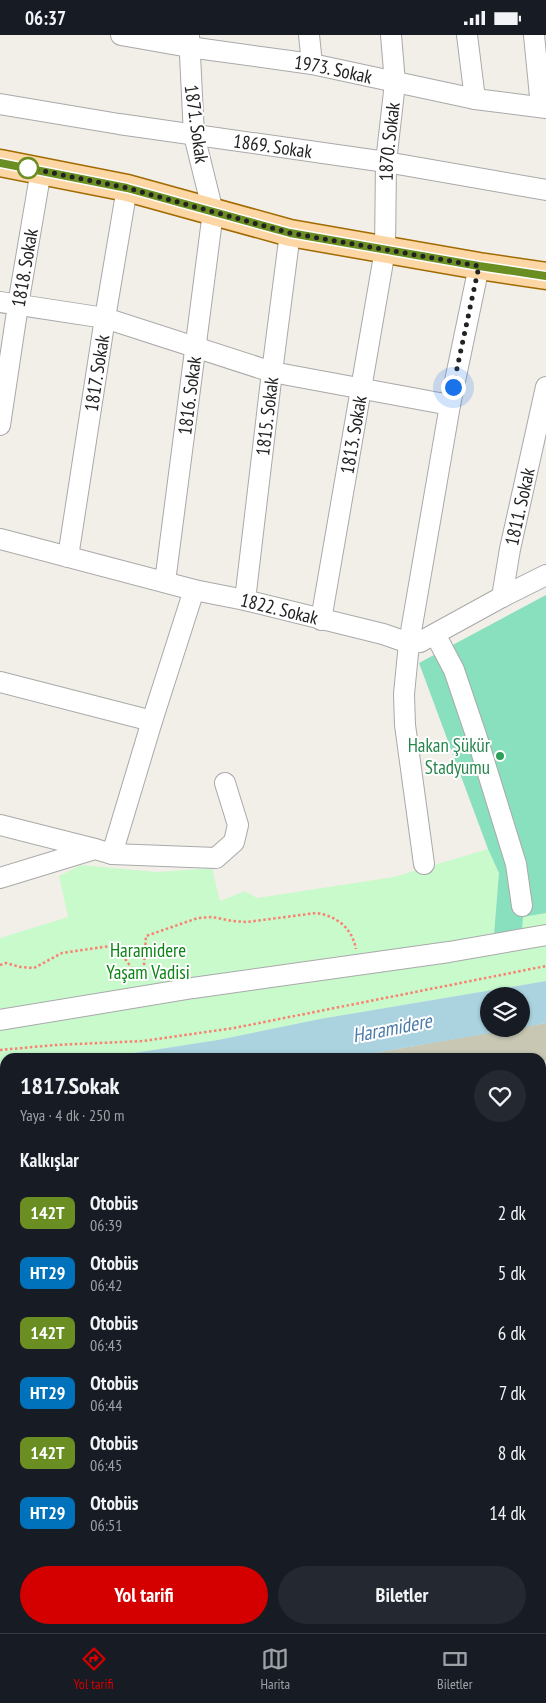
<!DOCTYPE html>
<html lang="tr">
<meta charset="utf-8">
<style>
:root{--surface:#171b24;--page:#242831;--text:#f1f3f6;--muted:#9ea1a6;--line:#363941;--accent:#d40000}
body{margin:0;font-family:"PT Sans Narrow",sans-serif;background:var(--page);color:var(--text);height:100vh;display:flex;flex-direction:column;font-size:19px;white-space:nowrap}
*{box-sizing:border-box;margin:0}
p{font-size:16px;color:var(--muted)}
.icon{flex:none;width:28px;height:28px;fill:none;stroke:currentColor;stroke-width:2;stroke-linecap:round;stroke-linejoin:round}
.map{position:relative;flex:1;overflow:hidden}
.details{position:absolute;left:0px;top:1018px;width:546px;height:581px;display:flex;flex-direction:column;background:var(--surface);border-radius:15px 15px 0 0;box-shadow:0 1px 4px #0004}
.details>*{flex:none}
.badge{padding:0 10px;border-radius:8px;font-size:18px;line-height:32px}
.tools{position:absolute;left:480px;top:952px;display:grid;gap:10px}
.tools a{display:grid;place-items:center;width:50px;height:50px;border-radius:50%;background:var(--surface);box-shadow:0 1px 4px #0004;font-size:25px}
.you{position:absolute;width:25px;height:25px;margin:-12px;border:4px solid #fff;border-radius:50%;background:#1a73e8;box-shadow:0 0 0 8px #1a73e833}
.map>.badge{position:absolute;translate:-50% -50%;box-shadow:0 0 0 2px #fff}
h2{padding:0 20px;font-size:19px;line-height:45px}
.round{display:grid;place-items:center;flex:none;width:52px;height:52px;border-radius:26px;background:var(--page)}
.head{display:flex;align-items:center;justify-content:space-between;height:85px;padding:0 20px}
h1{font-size:24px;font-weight:700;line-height:38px}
.cta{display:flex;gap:10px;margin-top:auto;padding:10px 20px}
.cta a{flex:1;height:58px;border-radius:30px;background:var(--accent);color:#fff;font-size:20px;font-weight:700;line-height:58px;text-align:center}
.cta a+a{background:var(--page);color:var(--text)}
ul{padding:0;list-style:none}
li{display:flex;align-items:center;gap:15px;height:60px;padding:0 20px}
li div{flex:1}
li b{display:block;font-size:19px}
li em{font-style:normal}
li .badge{min-width:55px;font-weight:700;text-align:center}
.status{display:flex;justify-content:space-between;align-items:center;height:35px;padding:0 25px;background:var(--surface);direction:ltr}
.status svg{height:14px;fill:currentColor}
.menu{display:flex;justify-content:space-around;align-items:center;height:70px;border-top:1px solid var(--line);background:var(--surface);font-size:14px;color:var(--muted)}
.menu a{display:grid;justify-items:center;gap:2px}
.menu .on{color:var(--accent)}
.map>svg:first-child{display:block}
.construction{fill:#c7c7b4}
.park{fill:#c8facc}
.pitch{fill:#88e0be}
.water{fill:#aad3df}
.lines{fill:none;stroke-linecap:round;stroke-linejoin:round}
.minor-casing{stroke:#a9a9a9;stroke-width:22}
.major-casing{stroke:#a06b00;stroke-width:29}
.path{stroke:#fa8072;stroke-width:2.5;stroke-dasharray:2.5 2.5;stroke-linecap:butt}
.minor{stroke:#fff;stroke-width:20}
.major{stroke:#fcd6a4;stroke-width:26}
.wall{fill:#aba49e}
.shaded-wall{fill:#8b8681}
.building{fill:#c7bfb8;stroke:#8b8681}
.line-casing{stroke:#fff;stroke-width:11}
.line{stroke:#6b8e23;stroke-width:8}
.walk{stroke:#222;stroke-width:5;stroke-dasharray:0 9}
.stop-dot{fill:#fff;stroke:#6b8e23;stroke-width:2.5}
.leisure-dot{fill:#2e9e5b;stroke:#fff;stroke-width:2}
.labels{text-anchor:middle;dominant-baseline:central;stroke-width:4;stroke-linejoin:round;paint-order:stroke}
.street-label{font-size:19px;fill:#222;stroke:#fff}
.leisure-label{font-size:19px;fill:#27864d;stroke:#fff;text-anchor:end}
.park-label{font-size:19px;fill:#0c8416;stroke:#fff}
.water-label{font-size:20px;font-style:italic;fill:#4a7aab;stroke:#fff}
</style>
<div class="status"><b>06:37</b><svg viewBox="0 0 49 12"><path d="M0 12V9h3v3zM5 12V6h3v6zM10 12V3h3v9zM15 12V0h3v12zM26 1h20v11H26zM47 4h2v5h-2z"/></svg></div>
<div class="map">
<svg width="546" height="1598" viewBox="0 0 546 1598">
<rect width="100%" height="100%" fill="#f2efe9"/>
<!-- construction -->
<g class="construction">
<path d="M546,988V1026H541V1022H351Z"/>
<path d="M5,1081V1136L0,1139V1082Z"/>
</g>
<!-- park -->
<path class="park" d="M488,814L499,838L494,899L523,882L546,878V946L320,984L218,1005L108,1022H5V1039L0,1040V903L68,882L59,841L81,830L157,837L212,833L220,866L245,856L257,863L394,842Z"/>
<!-- pitch -->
<path class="pitch" d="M546,560V878L523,882L522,895L494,899L499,838L488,814L419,628Z"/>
<!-- water -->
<g class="water">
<path d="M546,946V988L521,993V961H489V994H515L351,1022H108L218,1005L320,984Z"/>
<path d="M5,1039V1081L0,1082V1040Z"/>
</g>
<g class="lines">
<!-- minor casing -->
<g class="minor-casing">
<g id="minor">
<path id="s1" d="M121,0L189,12L312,29L475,64L546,73"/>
<path d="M309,0L312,29"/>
<path d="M467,0L475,64"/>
<path d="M534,0L541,72"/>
<path id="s2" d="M0,69L119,89L386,127L546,155"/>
<path d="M0,267L105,283L272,337L450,370L409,608L404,659L405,690L424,829"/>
<path d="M450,370L479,231"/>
<path id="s3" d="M0,390L18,270L41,135"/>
<path id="s4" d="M0,504L194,555L245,565L383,599L409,608L420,607L502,562L546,540"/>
<path id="s5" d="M68,522L105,283L127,153"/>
<path id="s6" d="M165,547L213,177L194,100L189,0"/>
<path id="s7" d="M502,562L510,514L546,352"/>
<path id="s8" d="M245,565L272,337L290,198"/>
<path id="s9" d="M321,585L385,215L386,127L395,48L391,0"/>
<path d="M435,599L454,635L477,703L516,829L522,871"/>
<path d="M0,647L152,686"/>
<path d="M0,790L95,814"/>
<path d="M112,819L152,686L194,555"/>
<path d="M0,843L95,814L112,819L216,823L234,807L238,790L225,748"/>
<path d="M0,985L193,953L449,917L546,900"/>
<path d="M541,1342L546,1352"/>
<path d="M0,1473L5,1470"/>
<path d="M0,1530L5,1539"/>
<path d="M541,1563L546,1573"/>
<path d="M36,1594L38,1598"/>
<path d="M246,1594L249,1598"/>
<path d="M456,1594L458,1598"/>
<path d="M352,1598L361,1594"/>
</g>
</g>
<!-- major casing -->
<g class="major-casing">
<g id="major">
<path d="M0,128L127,153L290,198L479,231L546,241"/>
<path d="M0,1164L5,1162"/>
<path d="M541,1201L546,1202"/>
<path d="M0,1339L5,1349"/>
<path d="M143,1594L145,1598"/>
</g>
</g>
<!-- path -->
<g class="path">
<path d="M0,930L6,928L20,932L34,933L62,918L110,911L126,925L140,945"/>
<path d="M143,945L146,901L198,883L212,882L232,886L247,887L316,878C337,881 352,893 356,914"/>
<path d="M0,1015L55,1010L143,1006L234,993L546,931"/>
</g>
<!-- minor -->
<use href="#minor" class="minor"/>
<!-- major -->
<use href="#major" class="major"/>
</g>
<!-- wall -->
<g class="wall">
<path d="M546,1040V1176L541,1175V1042Z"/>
<path d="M546,1237V1332L542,1330L544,1240Z"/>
<path d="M541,1351L543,1352L546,1353V1547L541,1538Z"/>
<path d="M0,1474L3,1475H5V1516L0,1508Z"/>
<path d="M159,1594H242L246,1598H161Z"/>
</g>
<!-- shaded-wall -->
<g class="shaded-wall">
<path d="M5,1208V1213L4,1216L0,1218V1211Z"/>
<path d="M1,1315L5,1316V1326L0,1325Z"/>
<path d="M541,1321H546L542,1330H541Z"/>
<path d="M2,1450H5V1458L0,1460V1452Z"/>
</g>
<!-- building -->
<g class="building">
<path d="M546,1040V1153L541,1152V1042Z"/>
<path d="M0,1195H1L5,1203V1208L0,1211Z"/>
<path d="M541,1234L544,1240L546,1237V1321H541Z"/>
<path d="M5,1236V1316L1,1315L0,1314V1238V1239Z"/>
<path d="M541,1351L543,1352L546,1353V1531L541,1521Z"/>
<path d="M0,1360L5,1369V1450L0,1452Z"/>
<path d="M0,1474L3,1475H5V1501L0,1493Z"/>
<path d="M0,1537L3,1540L5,1541V1594H31L35,1598H0Z"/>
<path d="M541,1574L546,1584V1598H468L472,1594H541Z"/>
<path d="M52,1594H135V1595L138,1598H48Z"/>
<path d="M168,1594H242L246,1598H170Z"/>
<path d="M263,1594H345L349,1598H259Z"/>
<path d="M371,1594H451L455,1598H361L370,1595Z"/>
</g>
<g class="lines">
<!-- line casing -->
<g class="line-casing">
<path id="line" d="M0,128L127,153L290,198L479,231L546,241"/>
</g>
<!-- line -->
<use href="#line" class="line"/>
<!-- walk -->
<path class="walk" d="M28,133L127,153L290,198L479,231L453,352"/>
</g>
<!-- markers -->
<circle class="stop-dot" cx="28" cy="133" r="10"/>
<circle class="leisure-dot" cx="500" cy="721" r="5"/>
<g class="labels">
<!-- street labels -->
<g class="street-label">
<text stroke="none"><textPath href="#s1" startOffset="215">1973. Sokak</textPath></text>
<text transform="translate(197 89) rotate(82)">1871. Sokak</text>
<text stroke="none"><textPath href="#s9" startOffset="484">1870. Sokak</textPath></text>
<text stroke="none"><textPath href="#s2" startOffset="276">1869. Sokak</textPath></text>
<text stroke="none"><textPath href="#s3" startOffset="159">1818. Sokak</textPath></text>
<text stroke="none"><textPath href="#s5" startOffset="186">1817. Sokak</textPath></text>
<text stroke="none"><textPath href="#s6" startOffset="188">1816. Sokak</textPath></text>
<text stroke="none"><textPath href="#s8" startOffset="185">1815. Sokak</textPath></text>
<text stroke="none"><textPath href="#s9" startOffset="188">1813. Sokak</textPath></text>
<text stroke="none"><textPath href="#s7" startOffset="92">1811. Sokak</textPath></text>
<text stroke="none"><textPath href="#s4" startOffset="288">1822. Sokak</textPath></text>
</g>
<!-- leisure labels -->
<g class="leisure-label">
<text x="490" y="710">Hakan Şükür<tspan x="490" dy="22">Stadyumu</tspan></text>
</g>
<!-- park labels -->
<g class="park-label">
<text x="148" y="915">Haramidere<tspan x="148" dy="22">Yaşam Vadisi</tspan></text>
</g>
<!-- water labels -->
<g class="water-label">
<text transform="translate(392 993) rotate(-11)">Haramidere</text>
</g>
</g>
</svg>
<div class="tools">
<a><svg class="icon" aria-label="layers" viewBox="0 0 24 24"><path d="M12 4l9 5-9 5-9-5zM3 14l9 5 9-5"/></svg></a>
</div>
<div class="you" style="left:453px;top:352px"></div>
<section class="details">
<div class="head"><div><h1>1817.Sokak</h1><p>Yaya · 4 dk · 250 m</p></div><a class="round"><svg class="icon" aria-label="heart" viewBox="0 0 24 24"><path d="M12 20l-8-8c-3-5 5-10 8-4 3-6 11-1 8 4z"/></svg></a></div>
<h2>Kalkışlar</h2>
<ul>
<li><span class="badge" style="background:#6b8e23;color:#fff">142T</span><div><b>Otobüs</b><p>06:39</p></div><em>2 dk</em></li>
<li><span class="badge" style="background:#0072bc;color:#fff">HT29</span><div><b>Otobüs</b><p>06:42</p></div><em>5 dk</em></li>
<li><span class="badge" style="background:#6b8e23;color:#fff">142T</span><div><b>Otobüs</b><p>06:43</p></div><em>6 dk</em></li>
<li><span class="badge" style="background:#0072bc;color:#fff">HT29</span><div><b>Otobüs</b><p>06:44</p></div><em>7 dk</em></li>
<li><span class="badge" style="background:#6b8e23;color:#fff">142T</span><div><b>Otobüs</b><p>06:45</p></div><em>8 dk</em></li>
<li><span class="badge" style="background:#0072bc;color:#fff">HT29</span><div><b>Otobüs</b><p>06:51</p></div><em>14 dk</em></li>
</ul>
<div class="cta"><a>Yol tarifi</a><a>Biletler</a></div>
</section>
</div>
<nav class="menu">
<a class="on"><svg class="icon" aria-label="directions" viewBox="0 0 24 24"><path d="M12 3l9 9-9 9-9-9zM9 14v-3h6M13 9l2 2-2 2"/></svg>Yol tarifi</a>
<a><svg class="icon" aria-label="map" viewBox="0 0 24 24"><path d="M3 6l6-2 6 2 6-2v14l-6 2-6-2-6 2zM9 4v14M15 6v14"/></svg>Harita</a>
<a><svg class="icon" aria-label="tickets" viewBox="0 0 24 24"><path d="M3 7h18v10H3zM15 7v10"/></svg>Biletler</a>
</nav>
